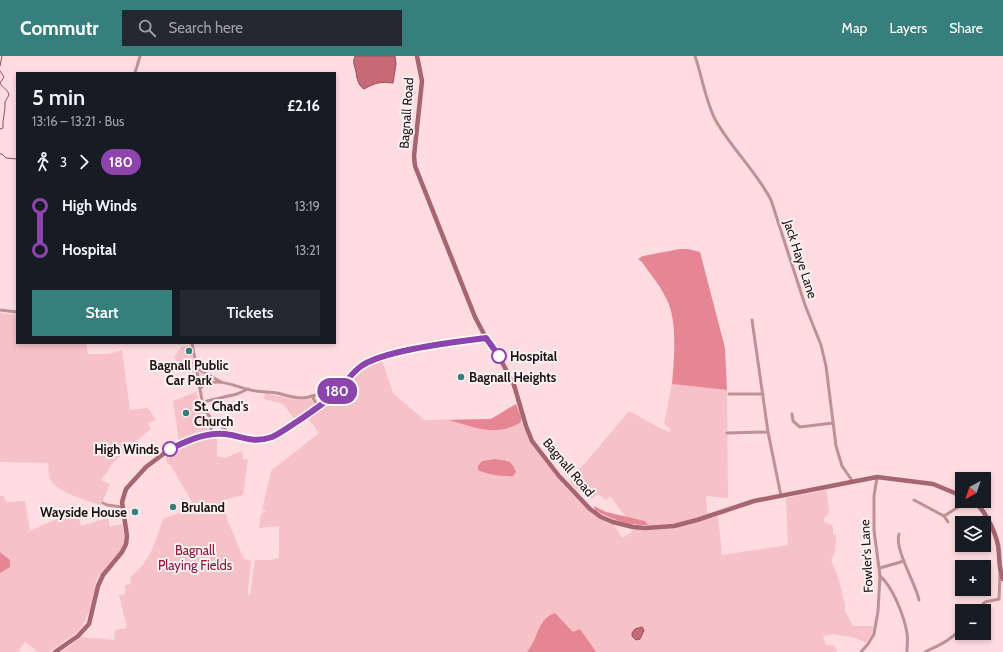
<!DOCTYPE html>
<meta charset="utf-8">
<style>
:root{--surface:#171b24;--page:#242831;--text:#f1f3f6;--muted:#9ea1a6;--accent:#377f7c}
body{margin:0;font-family:Cabin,sans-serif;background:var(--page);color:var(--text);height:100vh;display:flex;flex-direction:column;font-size:15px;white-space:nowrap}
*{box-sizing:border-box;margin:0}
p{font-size:13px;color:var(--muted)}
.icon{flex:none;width:22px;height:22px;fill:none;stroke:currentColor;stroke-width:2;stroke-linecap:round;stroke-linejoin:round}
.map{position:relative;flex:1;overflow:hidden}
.drawer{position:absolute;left:16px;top:16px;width:320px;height:272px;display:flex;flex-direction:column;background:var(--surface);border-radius:0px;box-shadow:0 2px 6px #0003}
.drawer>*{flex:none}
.badge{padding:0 8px;border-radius:13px;font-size:14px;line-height:26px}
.needle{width:26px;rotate:220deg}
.controls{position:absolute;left:955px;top:416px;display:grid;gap:8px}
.controls a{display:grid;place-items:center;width:36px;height:36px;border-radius:0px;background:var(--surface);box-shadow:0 2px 6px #0003;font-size:20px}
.map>.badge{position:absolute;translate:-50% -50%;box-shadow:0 0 0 2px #fff}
.legs{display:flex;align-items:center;gap:6px;height:44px;padding:0 16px;font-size:13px}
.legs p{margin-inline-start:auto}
.head{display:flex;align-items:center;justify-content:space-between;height:68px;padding:0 16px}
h1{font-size:22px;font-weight:600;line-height:30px}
.cta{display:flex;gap:8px;margin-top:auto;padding:8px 16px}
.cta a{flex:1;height:46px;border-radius:0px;background:var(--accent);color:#fff;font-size:16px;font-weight:600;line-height:46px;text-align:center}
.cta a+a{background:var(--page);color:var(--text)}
ul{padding:0 16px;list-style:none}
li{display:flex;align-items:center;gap:14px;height:44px;font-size:15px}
li i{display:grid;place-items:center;width:6px;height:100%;margin:0 5px;background:currentColor}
li i::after{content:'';width:10px;height:10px;margin:-5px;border:3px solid;border-radius:50%;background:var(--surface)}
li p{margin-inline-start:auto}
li:first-child i{background:linear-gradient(#0000 50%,currentColor 0)}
li:last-child i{background:linear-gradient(currentColor 50%,#0000 0)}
header{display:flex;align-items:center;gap:24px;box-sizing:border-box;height:56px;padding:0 20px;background:var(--accent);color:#fff}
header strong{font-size:19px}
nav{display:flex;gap:22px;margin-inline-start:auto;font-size:14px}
.search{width:280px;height:36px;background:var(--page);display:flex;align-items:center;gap:10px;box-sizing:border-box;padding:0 14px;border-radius:0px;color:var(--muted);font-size:15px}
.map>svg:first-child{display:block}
.green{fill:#f6c1c7}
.forest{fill:#e68594}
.water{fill:#c76978;stroke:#954f5a}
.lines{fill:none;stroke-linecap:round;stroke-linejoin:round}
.stream{stroke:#954f5a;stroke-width:1}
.street{stroke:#bd9196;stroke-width:3}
.secondary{stroke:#a5666f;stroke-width:4.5}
.line-1-casing{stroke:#fff;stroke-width:9}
.line-1{stroke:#8e44ad;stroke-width:6}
.poi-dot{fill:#377f7c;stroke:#faf1f2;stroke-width:1.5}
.stop-1-dot{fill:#fff;stroke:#8e44ad;stroke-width:2}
.labels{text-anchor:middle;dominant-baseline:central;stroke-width:4;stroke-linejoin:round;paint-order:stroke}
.street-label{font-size:13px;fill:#201214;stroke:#faf1f2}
.stop-label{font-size:13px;font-weight:bold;fill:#201214;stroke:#faf1f2;text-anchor:start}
.poi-label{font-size:13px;font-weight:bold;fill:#201214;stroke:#faf1f2;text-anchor:start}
.park-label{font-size:13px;fill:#8a1638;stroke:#faf1f2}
</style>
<header>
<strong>Commutr</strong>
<div class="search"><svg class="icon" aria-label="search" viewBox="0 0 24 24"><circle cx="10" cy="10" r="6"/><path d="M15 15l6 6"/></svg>Search here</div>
<nav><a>Map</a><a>Layers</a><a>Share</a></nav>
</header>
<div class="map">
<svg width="1003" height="596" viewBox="0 0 1003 596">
<rect width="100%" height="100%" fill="#ffdce0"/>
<!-- green -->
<g class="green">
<path d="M0,257L17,259V287H86L88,298H109L122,294L130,354L148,352L156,364L148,367L150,373L113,407L101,424L110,428L101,449C87,445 57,436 50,423C48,419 49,412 48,407L0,406Z"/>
<path d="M187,290L190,297H191L196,315L194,317C187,311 179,308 174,301L181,291Z"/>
<path d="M382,305L393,337L424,364L519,362L530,385L543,402L563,428L590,456L613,467L622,482L638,472L688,469L718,460L722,499L788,489L786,442L826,434L827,437L829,457L824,462V466L833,469V478H836L835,496L831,504L838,521L845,548V555L853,570H874L872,577L866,587L856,582L834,578L823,580L826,589H834L837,596H589L542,565L531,591L527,596H61L81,581L114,584L115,574L127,572L119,539L125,538V530L131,527L130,521C151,506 155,485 163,463L195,451L171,410C167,407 165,404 167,399C181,388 200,382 217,380V400L225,402L242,395L243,403H248L243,439L222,444L228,466L244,503L251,505L248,535V539H250L255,504H271L279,502V470L259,472L261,458L267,454H262L271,415L319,377L308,362C318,355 331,348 339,340C356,323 357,311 382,305Z"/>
<path d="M199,317H201L212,325L201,329Z"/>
<path d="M672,328L727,334L728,442L706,440L707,459L674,468L648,469L645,465L626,461L610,440L606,444L598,438L591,443L576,432L569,426L629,355L662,373L670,376V372L664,368Z"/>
<path d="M196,336L203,353L208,362L202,365L208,374L190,383L179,386L173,345Z"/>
<path d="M265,337L296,344L311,343L315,350L295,364L283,348L264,343Z"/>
<path d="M0,440H4L6,446L25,445L30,475L76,454L81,470L108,462L110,471L122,468L125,485L123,491L97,522L90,553L80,574L49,596H38L25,586L19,594L21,596H0V517L10,511L3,498L0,496Z"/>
</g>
<!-- forest -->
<g class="forest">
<path d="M680,193H688L700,196L725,292L727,334L672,328C674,304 678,263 666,242C660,229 650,218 642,206L638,203L643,200Z"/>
<path d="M516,348L521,361V366C497,382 474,371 449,364L491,363Z"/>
<path d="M495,403C507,405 512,404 516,416L513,420C504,421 486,418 478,414V410L482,405Z"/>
<path d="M594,450L606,456L645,465L648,469C629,470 611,463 595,454Z"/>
<path d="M0,496L10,504V511L0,517Z"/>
<path d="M555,557L573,576L580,573L596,596H527C539,582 536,564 555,557Z"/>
</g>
<!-- water -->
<g class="water">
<path d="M355,0H395L396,8L393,27C379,26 377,26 364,33C358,29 357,23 356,16C355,10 352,7 355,0Z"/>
<path d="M642,571L644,574L640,583L636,584L632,580V577L635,573Z"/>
</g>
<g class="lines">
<!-- stream -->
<g class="stream">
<path d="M0,10L2,0"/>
<path d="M0,15L4,21L0,27C2,32 8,33 9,39L5,46C6,55 2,63 3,72L0,73"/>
<path d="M0,98H2L6,102L17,103"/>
</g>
<!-- street -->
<g class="street">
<path d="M695,0C702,20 706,47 716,65C732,93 756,115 771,144L805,249L821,289L826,310L836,390L842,410L853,426"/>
<path d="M135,17L140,0"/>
<path d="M0,254L17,256"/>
<path d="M752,264L768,376L781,440"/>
<path d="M192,287L203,350L211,363L212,368L210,378"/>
<path d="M196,312L221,326"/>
<path d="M200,332C220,318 236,333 256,335C263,336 270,336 277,337C285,339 293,342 302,342C312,342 329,333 337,335"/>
<path d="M729,338H763"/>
<path d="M312,340L318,351"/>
<path d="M203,346L237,338L248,333"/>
<path d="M792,358L793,365L800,371L833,367"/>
<path d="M211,363L217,366L231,379"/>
<path d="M727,377L768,376"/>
<path d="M914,444L944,460L948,466"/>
<path d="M103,447L107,449L122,451"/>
<path d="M944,460L968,445"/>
<path d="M899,478C894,493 916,528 919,544"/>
<path d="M880,512L904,505"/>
<path d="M880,520C893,531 904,560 907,577C908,583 907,590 907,596"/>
<path d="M975,555L985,546L999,543L1000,518"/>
<path d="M861,596L868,588L874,578L878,555L880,520L874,474V440L877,421"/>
<path d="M925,596C939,589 952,584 962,571"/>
</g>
<!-- secondary -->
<g class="secondary">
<path d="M417,0L422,25L414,100L415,110L475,261L486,282L495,293L514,329L526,370L532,385L559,420L575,437L590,453L601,461L613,466L633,471L645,472L674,470L697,464L754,445L877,421L933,428L962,440"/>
<path d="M973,445C984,452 995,475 998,489C1000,501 998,512 1003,523"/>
<path d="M55,596L78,580L89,568L98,530L103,519L122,496L126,488L127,480L122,446L126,433L146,411L170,393L204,379L223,378L248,384L266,383L273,380L297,366L331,340L360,311L367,307L388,299L436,289L486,282"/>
</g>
</g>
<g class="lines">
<!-- line-1 casing -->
<g class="line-1-casing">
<path id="line-1" d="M170,393C187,385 205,376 225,378C243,380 252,388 272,381C281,377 290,370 298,365C311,356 325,347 337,336C344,328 351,318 360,311C382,294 456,286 486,282L499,300"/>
</g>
<!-- line-1 -->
<use href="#line-1" class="line-1"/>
</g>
<!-- markers -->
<g class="poi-dot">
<circle cx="189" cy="295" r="4"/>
<circle cx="461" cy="321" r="4"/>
<circle cx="186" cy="357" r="4"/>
<circle cx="173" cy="451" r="4"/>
<circle cx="135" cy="456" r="4"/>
</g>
<g class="stop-1-dot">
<circle cx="499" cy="300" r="7"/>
<circle cx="170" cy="393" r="7"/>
</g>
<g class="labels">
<!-- street labels -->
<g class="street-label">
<text transform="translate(406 57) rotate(-86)">Bagnall Road</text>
<text transform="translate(801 203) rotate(72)">Jack Haye Lane</text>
<text transform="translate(569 411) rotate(50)">Bagnall Road</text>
<text transform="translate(866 500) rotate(-93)">Fowler's Lane</text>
</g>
<!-- stop labels -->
<g class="stop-label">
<text x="510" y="300">Hospital</text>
<text x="159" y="393" text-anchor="end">High Winds</text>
</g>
<!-- poi labels -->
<g class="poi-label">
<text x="189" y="309" text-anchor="middle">Bagnall Public<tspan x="189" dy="15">Car Park</tspan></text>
<text x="469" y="321">Bagnall Heights</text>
<text x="194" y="350">St. Chad's<tspan x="194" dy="15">Church</tspan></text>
<text x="181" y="451">Bruland</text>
<text x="127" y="456" text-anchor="end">Wayside House</text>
</g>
<!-- park labels -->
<g class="park-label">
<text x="195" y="494">Bagnall<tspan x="195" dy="15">Playing Fields</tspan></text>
</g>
</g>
</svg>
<div class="controls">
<a><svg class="needle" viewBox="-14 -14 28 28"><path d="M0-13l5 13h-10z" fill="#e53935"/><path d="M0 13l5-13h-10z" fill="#9ea1a6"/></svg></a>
<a><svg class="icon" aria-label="layers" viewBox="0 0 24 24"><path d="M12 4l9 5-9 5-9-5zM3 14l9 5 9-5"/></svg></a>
<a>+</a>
<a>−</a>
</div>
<b class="badge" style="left:337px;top:335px;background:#8e44ad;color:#fff">180</b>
<section class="drawer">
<div class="head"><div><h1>5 min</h1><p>13:16 – 13:21 · Bus</p></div><b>£2.16</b></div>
<div class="legs"><svg class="icon" aria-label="walk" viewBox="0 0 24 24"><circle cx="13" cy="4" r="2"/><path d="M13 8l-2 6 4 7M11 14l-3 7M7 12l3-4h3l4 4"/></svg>3<svg class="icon" aria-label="forward" viewBox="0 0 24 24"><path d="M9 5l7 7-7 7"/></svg><b class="badge" style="background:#8e44ad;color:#fff">180</b></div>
<ul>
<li><i style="color:#8e44ad"></i><b>High Winds</b><p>13:19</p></li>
<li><i style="color:#8e44ad"></i><b>Hospital</b><p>13:21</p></li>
</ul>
<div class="cta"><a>Start</a><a>Tickets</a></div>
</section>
</div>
